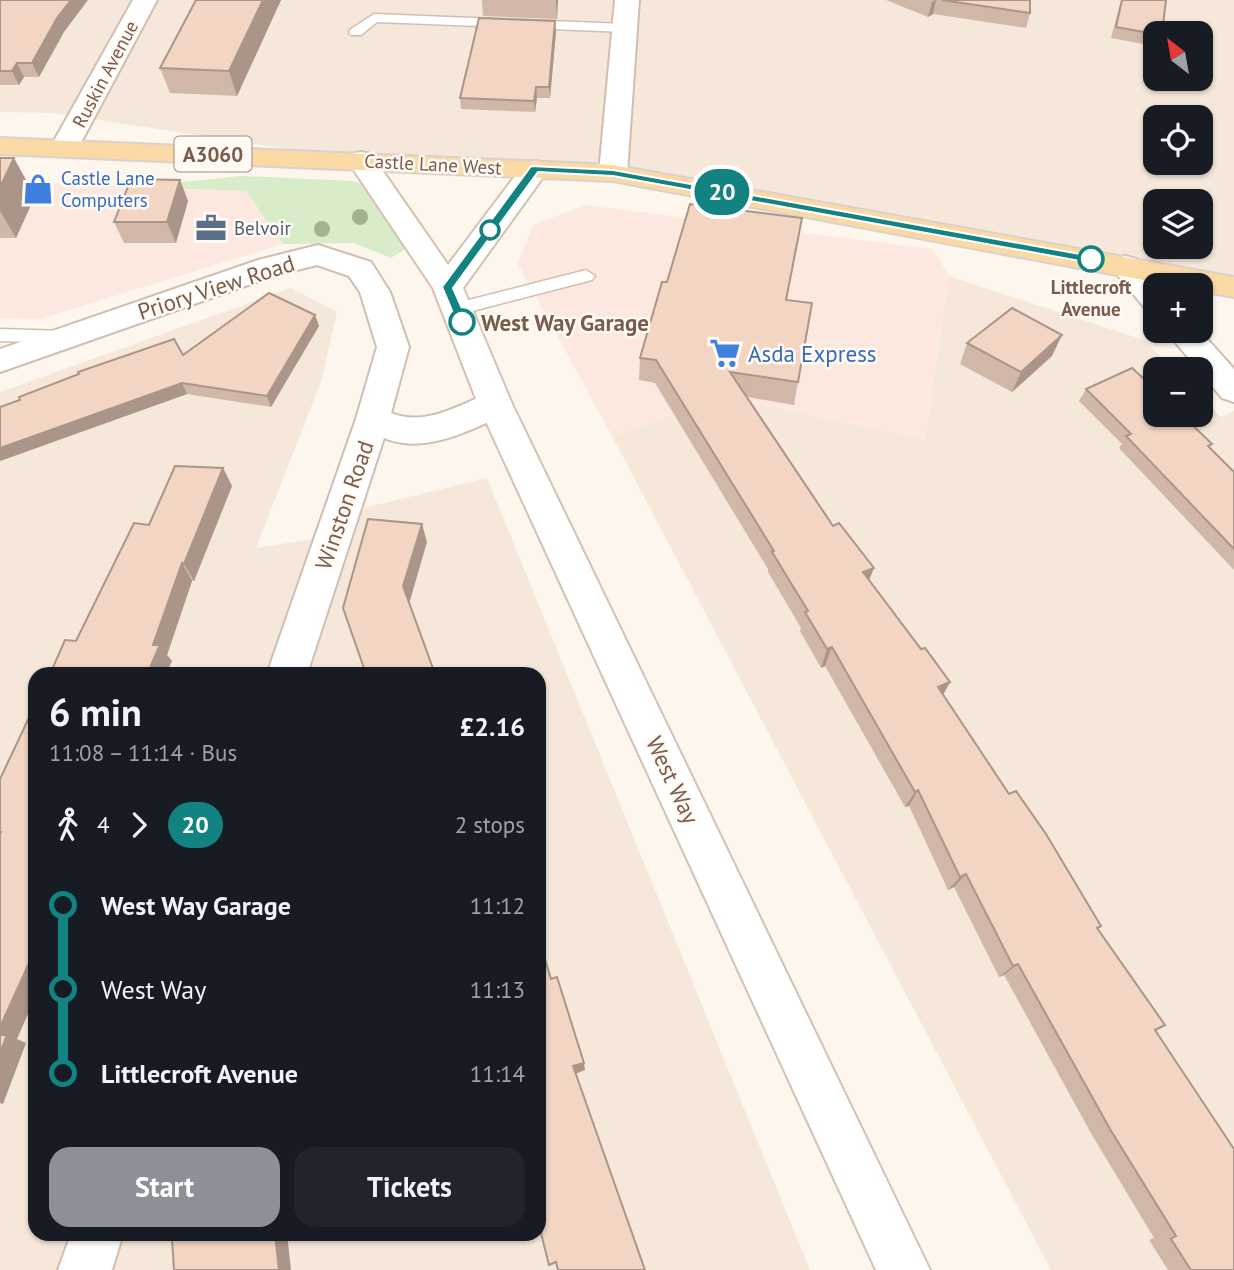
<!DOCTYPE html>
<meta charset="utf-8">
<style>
:root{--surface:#171b24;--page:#20242c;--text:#f1f3f6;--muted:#9ea1a6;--accent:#8c9099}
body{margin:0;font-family:"PT Sans",sans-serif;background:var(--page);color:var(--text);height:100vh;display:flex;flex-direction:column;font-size:26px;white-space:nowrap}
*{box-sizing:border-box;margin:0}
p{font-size:23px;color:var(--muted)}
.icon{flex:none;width:38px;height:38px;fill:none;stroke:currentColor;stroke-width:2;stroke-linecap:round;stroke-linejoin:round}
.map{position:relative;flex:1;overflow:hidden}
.sheet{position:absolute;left:28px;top:667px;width:518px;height:574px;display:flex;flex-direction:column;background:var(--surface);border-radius:21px;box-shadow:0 2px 5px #0004}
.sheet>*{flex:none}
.badge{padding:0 14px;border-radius:23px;font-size:24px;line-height:46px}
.needle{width:46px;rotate:329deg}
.controls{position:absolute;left:1143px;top:21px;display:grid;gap:14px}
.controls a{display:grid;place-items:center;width:70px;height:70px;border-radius:14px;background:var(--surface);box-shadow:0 2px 5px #0004;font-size:35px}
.map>.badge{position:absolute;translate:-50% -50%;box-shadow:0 0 0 4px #fff}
.legs{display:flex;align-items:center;gap:10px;height:77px;padding:0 21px;font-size:23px}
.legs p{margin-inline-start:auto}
.headline{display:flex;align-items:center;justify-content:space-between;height:119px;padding:0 21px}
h1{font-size:38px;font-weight:700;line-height:52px}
.action{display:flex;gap:14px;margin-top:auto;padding:14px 21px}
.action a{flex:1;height:80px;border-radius:21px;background:var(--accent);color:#fff;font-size:28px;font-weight:700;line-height:80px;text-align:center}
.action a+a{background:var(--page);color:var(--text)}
ul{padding:0 21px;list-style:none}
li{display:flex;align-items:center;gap:24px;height:84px;font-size:26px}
li i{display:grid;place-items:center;width:10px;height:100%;margin:0 9px;background:currentColor}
li i::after{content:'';width:18px;height:18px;margin:-9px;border:5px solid;border-radius:50%;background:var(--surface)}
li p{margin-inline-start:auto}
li:first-child i{background:linear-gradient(#0000 50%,currentColor 0)}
li:last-child i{background:linear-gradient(currentColor 50%,#0000 0)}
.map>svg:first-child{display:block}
.residential{fill:#f5e8da;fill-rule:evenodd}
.commercial{fill:#fde8e0}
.green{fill:#d8ecc9}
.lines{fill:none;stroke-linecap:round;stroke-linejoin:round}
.lane-casing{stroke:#d1beb0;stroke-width:3}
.street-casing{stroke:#d1beb0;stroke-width:4}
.secondary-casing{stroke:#d6c0b0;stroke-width:4}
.primary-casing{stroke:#dad1cd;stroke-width:4}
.lane{fill:#fff;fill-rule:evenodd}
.street{fill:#fff;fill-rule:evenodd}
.secondary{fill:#fff;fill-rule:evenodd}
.primary{fill:#fbd9a5;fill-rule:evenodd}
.tree{fill:#a0b28e}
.wall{fill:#d1b7a8}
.shaded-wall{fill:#aa9588}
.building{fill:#f3d5c3;stroke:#aa9588;stroke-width:2}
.line-1{fill:#128380;stroke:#fff;stroke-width:2}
.stop-1-dot{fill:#fff;stroke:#128380;stroke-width:3.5}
.labels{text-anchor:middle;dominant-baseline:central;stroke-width:5;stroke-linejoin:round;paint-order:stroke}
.far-street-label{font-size:19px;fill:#7a5c4d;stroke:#fffaf3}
.far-shop-label{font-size:19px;fill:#366cbe;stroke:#fffaf3;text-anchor:start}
.far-service-label{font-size:19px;fill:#4e5e75;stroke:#fffaf3;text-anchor:start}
.far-stop-label{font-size:19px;font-weight:bold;fill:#7a5c4d;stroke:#fffaf3}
.shield{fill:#fffaf3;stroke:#a28b7f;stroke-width:2}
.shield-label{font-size:21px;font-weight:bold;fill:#7a5c4d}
.street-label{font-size:23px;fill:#7a5c4d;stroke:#fffaf3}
.stop-label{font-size:23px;font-weight:bold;fill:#7a5c4d;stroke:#fffaf3;text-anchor:start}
.shop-label{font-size:23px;fill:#366cbe;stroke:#fffaf3;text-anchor:start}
</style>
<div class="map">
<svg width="1234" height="1270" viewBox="0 0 1234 1270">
<rect width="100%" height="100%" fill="#fdf6ec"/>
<!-- residential -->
<g class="residential">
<path d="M0,0H1234V282L613,173L361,160L53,113L0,112ZM1155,33H1200V79H1155ZM1155,117H1200V163H1155ZM1155,201H1200V247H1155Z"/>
<path d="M949,276L1144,340L1173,369H1155V415H1200L1201,397L1221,417L1234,411V1270H1051L612,436L725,397L925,439Z"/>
<path d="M291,288L337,312L322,379L256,548L338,535L355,510L487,478L810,1270H0V392ZM35,674H539V1234H35Z"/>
</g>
<!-- commercial -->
<g class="commercial">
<path d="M0,181L246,191L283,244L40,319L0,318Z"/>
<path d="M585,205L933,249L949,276L925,439L725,397L612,436L518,264L533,225Z"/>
</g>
<!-- green -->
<path class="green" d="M240,176L353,181L374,189L407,248L391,258L354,243L283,244L246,191L137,187Z"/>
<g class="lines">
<!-- lane casing -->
<g class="lane-casing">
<g id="lane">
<path d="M374,14L625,24L632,28L625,32L377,22L361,35H351L349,32L351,29Z"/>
<path d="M586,270L595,276L592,280L457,315L451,313L448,309L451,305L457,303Z"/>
<path d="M0,329L64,331L71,332L73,337L71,342L64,343L0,341Z"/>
</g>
</g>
<!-- street casing -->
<g class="street-casing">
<g id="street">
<path d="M133,0H157L78,148L74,154L64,156L54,154L50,148Z"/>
<path d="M615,0H639L627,173L623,179L613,181L603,179L599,173Z"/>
<path d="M318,245L371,262L390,292L409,347L391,413C428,428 461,402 495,392L507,395L512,404L507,413C472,430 423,455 384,438L307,674H267L356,419L377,347L360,292L349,276L317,265L277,275L0,372V349L258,260Z"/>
<path d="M1125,256L1136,259L1159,285H1155V310L1144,307L1110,266L1114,259Z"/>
<path d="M1166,331H1200L1234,369V402L1222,398Z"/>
<path d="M71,1234H123L112,1270H58Z"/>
</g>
</g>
<!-- secondary casing -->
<g class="secondary-casing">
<path id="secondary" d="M361,152L371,154L448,265L525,163L535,161L545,163L549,169L463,288L512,404L930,1270H876L478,404L433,288L347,160L351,154Z"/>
</g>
<!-- primary casing -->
<g class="primary-casing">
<path id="primary" d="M0,138L613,165L1234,277V297L1200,291V285H1170L613,181L0,154Z"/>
</g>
<!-- lane -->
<use href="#lane" class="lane"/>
<!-- street -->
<use href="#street" class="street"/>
<!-- secondary -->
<use href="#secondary" class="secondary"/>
<!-- primary -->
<use href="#primary" class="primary"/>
</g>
<!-- trees -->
<g class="tree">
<circle cx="360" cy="217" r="8"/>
<circle cx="322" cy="229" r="8"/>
</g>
<!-- wall -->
<g class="wall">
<path d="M0,0L64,32L39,77H24L19,85H0Z"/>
<path d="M196,0H281L237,96L170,93L160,68Z"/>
<path d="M482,0H558L557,19L483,16Z"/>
<path d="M886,0H1030V13L1026,28L933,14L928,17Z"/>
<path d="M1121,0H1166L1155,33V46L1111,38Z"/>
<path d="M556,32L550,98H537L535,112L461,109L460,98Z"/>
<path d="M0,158L35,196L16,238H0Z"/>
<path d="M180,180L188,201L176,243H124L114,222Z"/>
<path d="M667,282L786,300L798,382L794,405L747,397L869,580L921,649L950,682L943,695L1009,794L1101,926L1097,929L1155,1030L1234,1270H1168L1149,1240L1154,1238L1092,1135L1004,975L999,977L954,887L948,890L909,806L905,807L825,666L821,668L800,631L801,628L768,572V569L655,383L639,380L640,358Z"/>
<path d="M315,315L319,326L271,407L187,394L0,461V407L79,374L183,355Z"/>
<path d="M967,343L1052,356L1012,392L960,364Z"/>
<path d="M1086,389L1210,447L1234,472V570L1119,448L1122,444L1079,401Z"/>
<path d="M223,468L232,486L194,581H192L167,655L172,661L76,641L149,525Z"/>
</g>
<!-- shaded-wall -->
<g class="shaded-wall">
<path d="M71,0H88L64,32L39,77L32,63L57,18Z"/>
<path d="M263,0H281L237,96L229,71Z"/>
<path d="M556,0H558L557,19L556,1Z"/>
<path d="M935,0H936L933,14L928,17L932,2Z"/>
<path d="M555,21L556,32L550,98L549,87Z"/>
<path d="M17,63L24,77L19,85L12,71Z"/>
<path d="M536,87L537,98L535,112L534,101Z"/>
<path d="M14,158L35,196L16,238L0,211V187Z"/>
<path d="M180,180L188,201L176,243L167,222Z"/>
<path d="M315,315L319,326L271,407L267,396Z"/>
<path d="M1062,335L1052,356L1012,392L1021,372Z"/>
<path d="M182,383L187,394L0,461V448Z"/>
<path d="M223,468L232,486L194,581L184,564Z"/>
<path d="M422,524L427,542L409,604L403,586Z"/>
<path d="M182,563L192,581L167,655L172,661L166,674H147L153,645Z"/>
<path d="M874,568L866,588L863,572Z"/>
<path d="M832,647L825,666L821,668L827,649Z"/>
<path d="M950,682L940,700L938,687Z"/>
<path d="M918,790L909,806L905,807L915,792Z"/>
<path d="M966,874L954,887L948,890L960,877Z"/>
<path d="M35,950V998L17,1039L26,1043L3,1104L0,1103V1027Z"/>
<path d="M1018,964L1004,975L999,977L1013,966Z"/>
<path d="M584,1063L585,1070L575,1074L573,1066Z"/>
<path d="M275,1234H287L291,1270H279Z"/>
</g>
<!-- building -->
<g class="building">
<path d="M0,0H71L57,18L32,63H17L12,71H0Z"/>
<path d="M196,0H263L229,71L160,68Z"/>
<path d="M942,0H1030V13Z"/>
<path d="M1122,0H1166L1162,33H1155V34L1116,27Z"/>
<path d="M479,18L555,21L549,87H536L534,101L460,98Z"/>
<path d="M0,158H14L0,187Z"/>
<path d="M131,179L180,180L167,222H114Z"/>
<path d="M690,204L802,218L786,300L812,303L798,382L730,372L833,526L839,523L874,568L863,572L921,649L925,648L950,682L938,687L1009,794L1016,791L1046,834L1101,926L1097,928L1165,1025L1155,1030L1234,1149V1270H1191L1171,1239L1176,1236L1110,1129L1018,964L1013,966L966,874L960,877L918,790L915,792L832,647L827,649L805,612L808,611L772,552L774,551L656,360L640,358L662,282H667Z"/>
<path d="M269,293L315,315L267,396L182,383L0,448V407L20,400L19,397L79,374L78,372L174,339L183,355Z"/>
<path d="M1012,308L1062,335L1021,372L967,343Z"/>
<path d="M1132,368L1155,389V415H1182L1212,444L1208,446L1234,472V549L1126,436L1131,434L1086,389Z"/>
<path d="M175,466L223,468L184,564L182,563L153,645H160L147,674H50L65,640L76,641L134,523L149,525Z"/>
<path d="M368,519L422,524L403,586L435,674H366L343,608Z"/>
<path d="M35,705V935L32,942H35V950L0,1027V834L1,832H0V779Z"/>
<path d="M539,940L551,979L557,977L584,1063L573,1066L645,1270H558L556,1262L549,1265L539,1225Z"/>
<path d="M0,1035H7L0,1053Z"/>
<path d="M190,1234H275L279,1270H174L172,1239Z"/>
</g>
<!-- line-1 -->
<path class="line-1" d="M531,166L613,170L1091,256L1096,259L1091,263L613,176L538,172L453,288L468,322L466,325H458L442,287Z"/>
<!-- icons -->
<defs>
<g id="shop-bare" transform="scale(2.415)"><path d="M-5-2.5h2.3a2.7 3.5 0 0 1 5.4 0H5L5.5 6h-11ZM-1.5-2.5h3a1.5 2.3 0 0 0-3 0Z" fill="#3f7fe0" stroke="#fffaf3" stroke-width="2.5" paint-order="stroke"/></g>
<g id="office-bare" transform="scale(2.415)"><path d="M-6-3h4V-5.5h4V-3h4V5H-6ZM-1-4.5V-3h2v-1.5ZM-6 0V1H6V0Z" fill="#5c6f8a" stroke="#fffaf3" stroke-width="2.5" paint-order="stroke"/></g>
<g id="supermarket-bare" transform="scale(2.415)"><path d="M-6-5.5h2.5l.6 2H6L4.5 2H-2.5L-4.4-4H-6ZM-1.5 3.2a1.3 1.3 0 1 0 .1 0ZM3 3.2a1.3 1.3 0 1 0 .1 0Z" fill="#3f7fe0" stroke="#fffaf3" stroke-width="2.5" paint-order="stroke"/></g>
</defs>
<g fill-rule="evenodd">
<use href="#shop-bare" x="38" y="189"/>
<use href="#office-bare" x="211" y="228"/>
<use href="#supermarket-bare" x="725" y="353"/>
</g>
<!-- markers -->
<g class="stop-1-dot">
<circle cx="490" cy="230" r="9"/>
<circle cx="1091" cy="259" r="12"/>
<circle cx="462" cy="322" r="12"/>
</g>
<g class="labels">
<!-- far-street labels -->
<g class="far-street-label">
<text transform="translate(105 74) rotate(-62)">Ruskin Avenue</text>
<text transform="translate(433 164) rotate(3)">Castle Lane West</text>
</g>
<!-- far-shop labels -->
<g class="far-shop-label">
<text x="61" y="178">Castle Lane<tspan x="61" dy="22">Computers</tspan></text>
</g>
<!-- far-service labels -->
<g class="far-service-label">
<text x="234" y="228">Belvoir</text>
</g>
<!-- far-stop labels -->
<g class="far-stop-label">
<text x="1091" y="287">Littlecroft<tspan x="1091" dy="22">Avenue</tspan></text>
</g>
<!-- shield labels -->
<rect class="shield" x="174.5" y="136.5" width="77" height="35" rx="5"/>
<g class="shield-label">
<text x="213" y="154">A3060</text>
</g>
<!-- street labels -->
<g class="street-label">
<text transform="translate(216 287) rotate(-18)">Priory View Road</text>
<text transform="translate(344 505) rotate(-71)">Winston Road</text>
<text transform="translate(673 780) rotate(65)">West Way</text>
</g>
<!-- stop labels -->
<g class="stop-label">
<text x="481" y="322">West Way Garage</text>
</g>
<!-- shop labels -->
<g class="shop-label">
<text x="748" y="353">Asda Express</text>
</g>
</g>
</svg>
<div class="controls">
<a><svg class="needle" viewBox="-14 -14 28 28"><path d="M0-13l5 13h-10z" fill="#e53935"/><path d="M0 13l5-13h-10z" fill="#9ea1a6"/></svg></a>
<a><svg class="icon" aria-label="locate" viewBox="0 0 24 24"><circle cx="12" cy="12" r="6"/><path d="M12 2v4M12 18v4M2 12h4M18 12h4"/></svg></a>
<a><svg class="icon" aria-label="layers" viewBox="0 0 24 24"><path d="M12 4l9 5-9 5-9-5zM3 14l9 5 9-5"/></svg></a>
<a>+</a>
<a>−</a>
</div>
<b class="badge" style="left:722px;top:192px;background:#128380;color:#fff">20</b>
<section class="sheet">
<div class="headline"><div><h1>6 min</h1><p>11:08 – 11:14 · Bus</p></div><b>£2.16</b></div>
<div class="legs"><svg class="icon" aria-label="walk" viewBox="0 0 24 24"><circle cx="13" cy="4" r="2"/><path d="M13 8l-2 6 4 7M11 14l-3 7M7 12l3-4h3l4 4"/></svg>4<svg class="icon" aria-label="forward" viewBox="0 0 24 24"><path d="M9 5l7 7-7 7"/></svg><b class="badge" style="background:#128380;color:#fff">20</b><p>2 stops</p></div>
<ul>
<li><i style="color:#128380"></i><b>West Way Garage</b><p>11:12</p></li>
<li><i style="color:#128380"></i><span>West Way</span><p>11:13</p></li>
<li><i style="color:#128380"></i><b>Littlecroft Avenue</b><p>11:14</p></li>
</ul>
<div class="action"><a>Start</a><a>Tickets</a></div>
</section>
</div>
